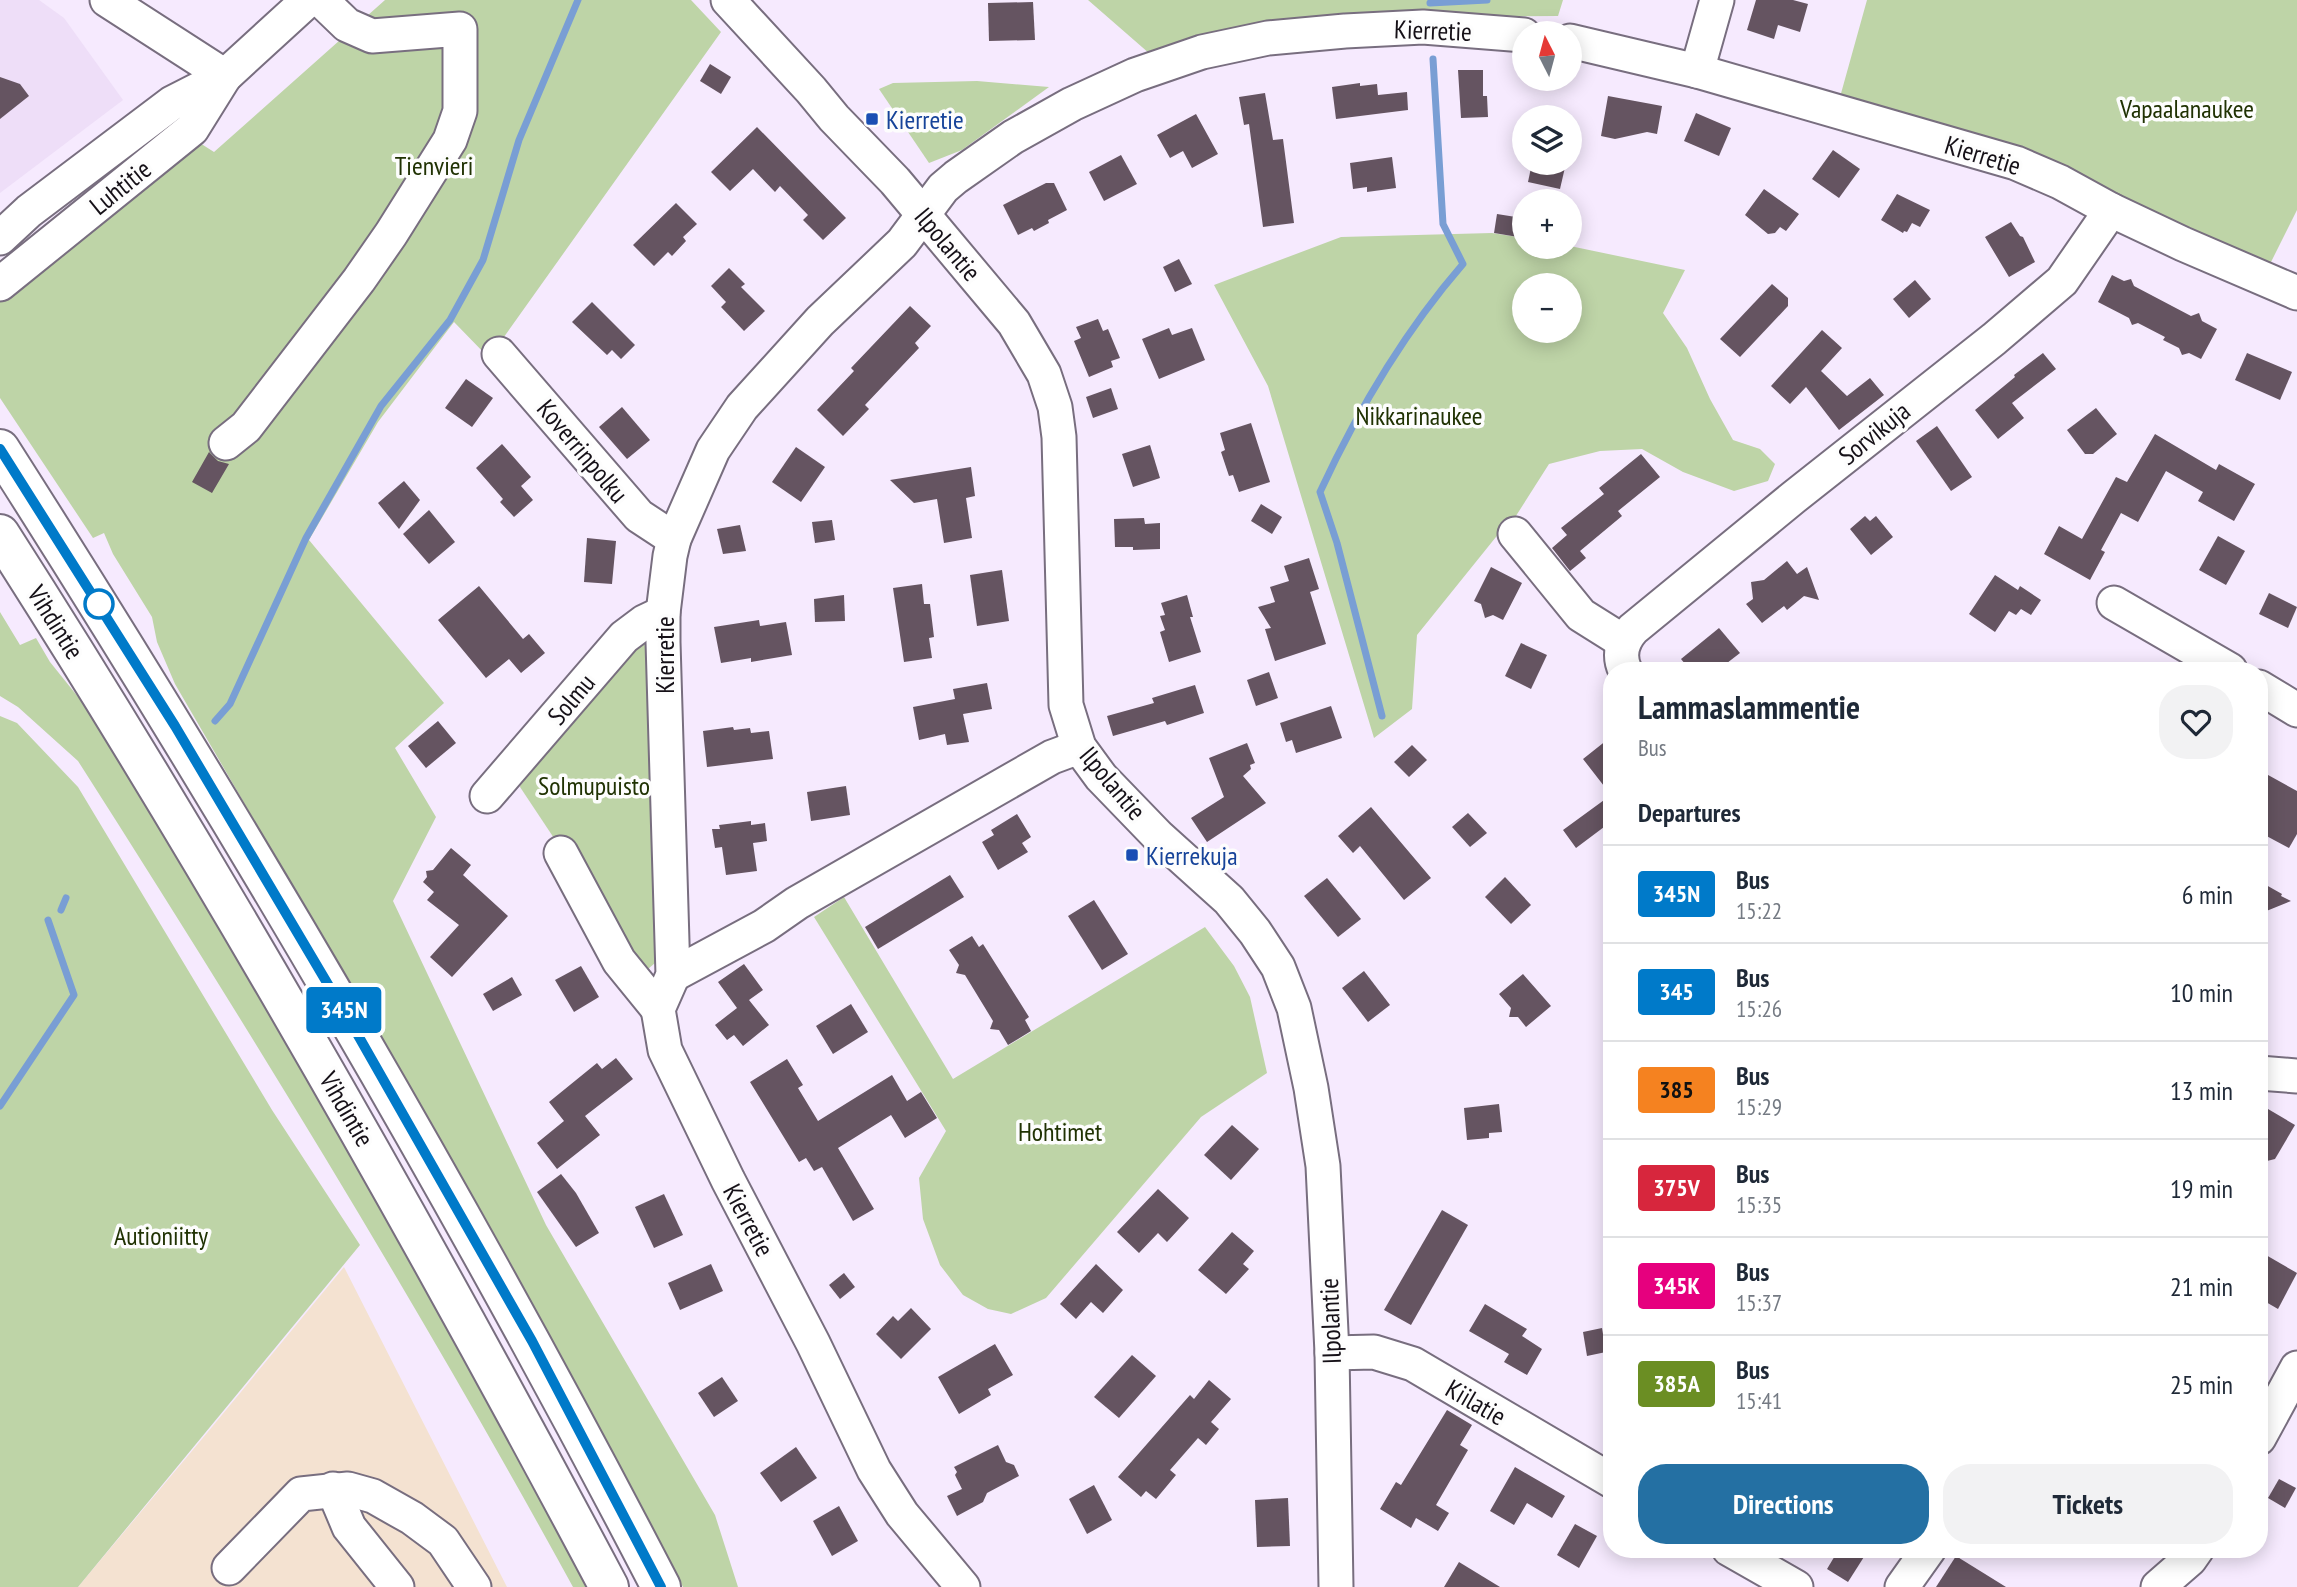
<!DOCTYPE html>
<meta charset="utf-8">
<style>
:root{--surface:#fff;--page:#f2f2f3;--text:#1f2937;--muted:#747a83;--line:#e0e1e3;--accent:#2470a3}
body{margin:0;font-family:"PT Sans Narrow",sans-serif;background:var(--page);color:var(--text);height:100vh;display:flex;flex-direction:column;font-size:26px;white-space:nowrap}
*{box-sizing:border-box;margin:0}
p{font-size:23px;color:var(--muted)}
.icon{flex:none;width:38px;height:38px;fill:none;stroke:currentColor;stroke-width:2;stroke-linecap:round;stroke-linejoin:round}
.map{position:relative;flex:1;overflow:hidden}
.panel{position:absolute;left:1603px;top:662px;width:665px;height:896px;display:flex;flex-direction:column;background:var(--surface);border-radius:28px;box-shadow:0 4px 18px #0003}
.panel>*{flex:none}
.badge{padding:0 14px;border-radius:5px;font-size:24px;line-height:46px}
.needle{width:46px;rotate:354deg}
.controls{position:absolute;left:1512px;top:21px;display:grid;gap:14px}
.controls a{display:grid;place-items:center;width:70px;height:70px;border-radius:50%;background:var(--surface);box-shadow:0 4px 18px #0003;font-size:35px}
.map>.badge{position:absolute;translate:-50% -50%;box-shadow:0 0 0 4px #fff}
h2{padding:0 35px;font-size:26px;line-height:63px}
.round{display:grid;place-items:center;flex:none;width:74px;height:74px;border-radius:28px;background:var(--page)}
.overview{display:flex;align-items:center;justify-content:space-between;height:119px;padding:0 35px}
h1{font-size:33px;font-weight:800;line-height:52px}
.cta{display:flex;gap:14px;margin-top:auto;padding:14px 35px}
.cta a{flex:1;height:80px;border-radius:28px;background:var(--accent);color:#fff;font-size:28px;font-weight:800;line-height:80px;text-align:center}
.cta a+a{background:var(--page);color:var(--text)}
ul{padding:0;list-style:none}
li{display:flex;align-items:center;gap:21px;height:98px;padding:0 35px;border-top:2px solid var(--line)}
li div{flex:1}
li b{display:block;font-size:26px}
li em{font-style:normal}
li .badge{min-width:77px;font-weight:700;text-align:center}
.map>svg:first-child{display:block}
.built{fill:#eedef8}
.industrial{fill:#f4e2d1}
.green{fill:#bed4a7;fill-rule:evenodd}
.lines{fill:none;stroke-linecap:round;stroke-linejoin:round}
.stream{stroke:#799ed4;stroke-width:7}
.building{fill:#655461}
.minor-casing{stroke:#786e7f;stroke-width:37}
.major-casing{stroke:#786e7f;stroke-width:42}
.minor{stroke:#fff;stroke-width:33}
.major{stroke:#fff;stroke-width:38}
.line-casing{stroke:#fff;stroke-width:16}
.line{stroke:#007ac9;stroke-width:10}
.transit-dot{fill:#1a4fb4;stroke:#fdfdfd;stroke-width:2.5}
.stop-dot{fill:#fff;stroke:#007ac9;stroke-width:3.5}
.labels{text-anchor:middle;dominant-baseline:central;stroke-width:7;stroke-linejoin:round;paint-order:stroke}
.street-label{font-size:26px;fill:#151017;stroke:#fdfdfd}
.park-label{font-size:26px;fill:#203203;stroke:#fdfdfd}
.transit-label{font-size:26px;fill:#164399;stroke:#fdfdfd;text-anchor:start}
</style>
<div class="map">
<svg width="2297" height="1587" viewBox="0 0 2297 1587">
<rect width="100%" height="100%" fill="#f6eafe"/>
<!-- built -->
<path class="built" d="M0,0H39L64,18L123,100L0,193Z"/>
<!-- industrial -->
<path class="industrial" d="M344,1267L507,1587H78L207,1433Z"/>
<!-- green -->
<g class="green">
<path d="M385,0H691L721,32L489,358L454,322L378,422L309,540L444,703L395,748L436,817L393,901L546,1225L715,1515L738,1587H683L466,1185L175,684L157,642L152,617L113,554L104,533L93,538L0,398V302L54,250L192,138L214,152Z"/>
<path d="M1088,0H1563L1558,16L1341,17L1150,54Z"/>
<path d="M1867,0H2297V210L2270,264L2027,154L1840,97Z"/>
<path d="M977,81L1049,87L962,150L929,163L879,89L893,83Z"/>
<path d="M1492,233L1524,238V247L1570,246L1685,270L1663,313L1687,348L1710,399L1733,440L1760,449L1775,464L1768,481L1734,491L1683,472L1642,449L1600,451L1549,464L1514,519L1500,532L1417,635L1412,709L1374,738L1268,386L1214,285L1341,237ZM1524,285H1570V331H1524Z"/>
<path d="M0,612L20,645L36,638L50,662L87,708L336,1120L589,1587H573C419,1306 251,1032 78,761L18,707L0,696Z"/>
<path d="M648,639L659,940L655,963L648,969H641L520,787L521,778L640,641Z"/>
<path d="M0,716L17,723L78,787L272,1110L360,1245L78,1587H0Z"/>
<path d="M844,897L953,1079L1205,927L1234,966L1250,997L1267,1073L1201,1117L1046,1298L1011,1314L988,1309L963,1295L940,1265L923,1219L919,1178L946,1131L814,917Z"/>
</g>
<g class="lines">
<!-- stream -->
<g class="stream">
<path d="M1430,3L1487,0"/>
<path d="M1382,716L1337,543L1320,492C1358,410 1404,332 1463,264L1443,224L1433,59"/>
<path d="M215,721L230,704L306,538L381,406L450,320L483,260L519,140L578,0"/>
<path d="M61,910L66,898"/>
<path d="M0,1106L74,995L48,920"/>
</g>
</g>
<!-- building -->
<g class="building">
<path d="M1756,0H1793L1808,4L1800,32L1778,25L1774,39L1747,30Z"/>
<path d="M1033,2L1035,40L989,41L988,3Z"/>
<path d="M710,64L731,77L721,94L700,81Z"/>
<path d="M1458,70H1483V96H1487L1488,117L1461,118Z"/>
<path d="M0,77L20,84L29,96L0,119Z"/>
<path d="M1360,83V86L1377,84L1378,95L1407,92L1408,110L1336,119L1332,87Z"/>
<path d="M1265,93L1273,140L1283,139L1294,223L1263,227L1249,124L1244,125L1239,97Z"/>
<path d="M1608,96L1662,106L1657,134L1647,132L1615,139L1601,136Z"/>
<path d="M1696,113L1731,128L1719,156L1684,141Z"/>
<path d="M1196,114L1218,154L1192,168L1183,151L1170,158L1157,135Z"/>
<path d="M757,127L846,218L823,240L803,220L808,215L780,186L775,192L753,169L730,191L711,172Z"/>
<path d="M1833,150L1860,169L1839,198L1812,179Z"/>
<path d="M1121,155L1137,184L1104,201L1089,172Z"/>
<path d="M1392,157L1396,188L1367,192V187L1353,189L1350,163Z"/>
<path d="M1532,163H1566L1560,189L1528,182Z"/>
<path d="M1046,183H1054L1067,210L1048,220L1049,223L1034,231L1032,228L1018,235L1003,205Z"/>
<path d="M1764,189L1799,214L1786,231L1780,227L1775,233L1768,234L1745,215Z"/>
<path d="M1897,194L1930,210L1920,227L1912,223L1907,232L1904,231L1903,233L1881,220Z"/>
<path d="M676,203L697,224L683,237L686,241L672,256L668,252L654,266L633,245Z"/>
<path d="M1497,214L1522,218L1518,237L1494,233Z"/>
<path d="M2011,222L2020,236L2023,237L2035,262L2009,277L1985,237Z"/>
<path d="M1179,259L1192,284L1175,292L1163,267Z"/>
<path d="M729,268L745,284L741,287L765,311L744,331L721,307L726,302L711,286Z"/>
<path d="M2112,275L2124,281L2131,279L2134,286L2191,316L2199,313L2202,321L2217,329L2201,359L2189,353L2182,355L2179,348L2163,340L2165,337L2138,323L2132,325L2129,318L2098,302Z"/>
<path d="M1915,280L1931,299L1909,318L1893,299Z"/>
<path d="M1772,284L1788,298V306L1740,357L1720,339Z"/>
<path d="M592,302L635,345L621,359L612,350L607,355L572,322Z"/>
<path d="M910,306L931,326L915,343L919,348L865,405L869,409L843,436L817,410L854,371L851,368Z"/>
<path d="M1098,319L1103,331L1108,329L1120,358L1111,361L1113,367L1089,377L1074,341L1081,338L1076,327Z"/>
<path d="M1169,328L1172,335L1192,328L1205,360L1159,379L1142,339Z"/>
<path d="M1822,330L1842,348L1821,371L1847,396L1870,378L1884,395L1839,430L1806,387L1790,404L1771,386Z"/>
<path d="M2043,353L2056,369L2012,403L2024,418L1998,439L1975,410L2015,377L2014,375Z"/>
<path d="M2247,353L2292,372L2280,400L2235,380Z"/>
<path d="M466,379L493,398L472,427L445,408Z"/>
<path d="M1111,388L1118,409L1093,418L1086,397Z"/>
<path d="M622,407L650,440L627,459L599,427Z"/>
<path d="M2096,408L2117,434L2093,454H2085L2067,430Z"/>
<path d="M1251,423L1270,482L1239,492L1233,475L1229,476L1221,452L1225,450L1220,433Z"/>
<path d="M1937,426L1972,477L1951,491L1916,441Z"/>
<path d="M2155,434L2216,470L2219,464L2255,484L2234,521L2198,501L2203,492L2166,471L2138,522L2121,513L2101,550L2105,552L2090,580L2044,554L2059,526L2082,539L2116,477L2127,482Z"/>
<path d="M502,444L531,477L521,486L533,500L514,517L500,502L503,499L476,468Z"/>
<path d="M1150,445L1160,478L1133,487L1122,454Z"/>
<path d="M796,447L825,467L801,502L772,482Z"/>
<path d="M209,452L218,461L229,464L212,493L192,482Z"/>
<path d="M1641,454L1660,477L1618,511L1622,516L1580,551L1586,558L1570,571L1552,548L1567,535L1561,528L1604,494L1599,488Z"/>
<path d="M971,467L975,496L966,498L972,538L944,543L937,499L914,503L890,480Z"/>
<path d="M404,481L420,500L399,529L378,503Z"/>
<path d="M1261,504L1282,517L1272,534L1251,521Z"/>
<path d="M429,510L455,542L429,564L403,534Z"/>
<path d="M1865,516L1870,521L1876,516L1893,537L1871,555L1850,529Z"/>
<path d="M1144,518L1145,524L1160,523V549L1133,550V547H1115L1114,519Z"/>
<path d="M832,520L835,540L815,543L812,522Z"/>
<path d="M740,525L746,551L723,554L717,529Z"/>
<path d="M2218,536L2245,551L2226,585L2199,570Z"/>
<path d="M587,538L616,541L612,584L584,582Z"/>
<path d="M1309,558L1319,589L1310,592L1326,644L1275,661L1265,629L1271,628L1258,607L1275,602L1270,587L1289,581L1284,566Z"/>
<path d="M1787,561L1797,574L1807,567L1819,600L1804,596L1787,610L1784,606L1762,623L1746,604L1753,599L1751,582L1764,580Z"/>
<path d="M1491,567L1522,583L1503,620L1493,615L1485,618L1481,604L1474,601Z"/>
<path d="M1002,570L1009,621L977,626L970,575Z"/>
<path d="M1995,575L2018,590L2020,586L2041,600L2031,615L2021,609L2016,615L2009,611L1995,632L1969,614Z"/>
<path d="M922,584L924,604H930L934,637L929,638L932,658L904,662L893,588Z"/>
<path d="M479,586L523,639L529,634L545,653L521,673L509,659L486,678L438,620Z"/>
<path d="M2269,593L2297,607L2288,628L2259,614Z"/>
<path d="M844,595L845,621L815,622L814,599Z"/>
<path d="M1187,595L1193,617H1190L1201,652L1169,662L1160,632L1165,630L1160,616L1165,615L1161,603Z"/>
<path d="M759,620L760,626L786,622L792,655L751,662V658L721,663L714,627Z"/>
<path d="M1719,628L1740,653L1718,670H1690L1681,659Z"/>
<path d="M1521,643L1547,655L1531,689L1505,676Z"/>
<path d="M1269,672L1278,698L1256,706L1247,680Z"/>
<path d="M987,683L992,709L963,714L969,742L947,745L945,734L919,740L913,707L955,699L953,689Z"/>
<path d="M1195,685L1204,713L1167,725L1165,721L1113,736L1107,716L1154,703L1152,698Z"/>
<path d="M1331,706L1342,738L1296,753L1292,740L1286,742L1280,723Z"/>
<path d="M438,721L456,743L426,768L408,746Z"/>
<path d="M733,727L734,730L750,728L751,733L769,731L773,759L707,767L703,731Z"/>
<path d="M1612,736V821L1576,848L1563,830L1611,795L1583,759Z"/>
<path d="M1247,743L1255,763L1250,765L1251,769L1243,776L1266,803L1207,842L1191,818L1224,797L1209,758Z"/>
<path d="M1412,745L1427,760L1409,777L1394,762Z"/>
<path d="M2259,770L2297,791V834L2289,848L2259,832Z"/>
<path d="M846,786L850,815L811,821L807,792Z"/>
<path d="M1371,807L1431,878L1404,900L1360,846L1353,853L1338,836Z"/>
<path d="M1468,813L1487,833L1470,847L1452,827Z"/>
<path d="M1017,814L1031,837L1022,843L1028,852L998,870L982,842L994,835L991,830Z"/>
<path d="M751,821V825L765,823L767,841L753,843L757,871L726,875L722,847L715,848L712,829H720L719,825Z"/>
<path d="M451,848L471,865L463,875L508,916L452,977L430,957L459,925L427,900L434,892L423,882L427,877L426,871L433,870Z"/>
<path d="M950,875L964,897L878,949L865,927Z"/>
<path d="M1505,877L1531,905L1511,924L1485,897Z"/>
<path d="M1327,878L1361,919L1338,937L1304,896Z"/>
<path d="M2259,881L2282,894L2281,896L2291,901L2259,914Z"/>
<path d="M1094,900L1128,954L1102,970L1068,916Z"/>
<path d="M972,936L979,947L983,944L1029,1017L1025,1020L1031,1031L1008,1045L999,1030L990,1029L993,1021L965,975L956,973L959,965L949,950Z"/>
<path d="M744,964L763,990L749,1000L769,1025L743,1046L734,1035L727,1040L715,1025L737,1008L718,982Z"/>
<path d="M581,966L599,997L574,1012L555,980Z"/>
<path d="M1364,971L1390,1005L1368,1022L1342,988Z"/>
<path d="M1523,974L1551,1006L1526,1027L1518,1017H1509L1511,1008L1499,994Z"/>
<path d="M512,977L522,995L493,1011L483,994Z"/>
<path d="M851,1004L868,1032L833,1054L816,1026Z"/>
<path d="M616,1058L633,1079L585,1116L600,1135L557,1169L537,1143L564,1121L549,1102L597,1063L602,1069Z"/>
<path d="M787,1059L803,1085L798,1088L818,1121L892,1075L907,1101L921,1092L937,1118L905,1138L891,1115L838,1148L874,1209L853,1221L822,1167L814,1171L806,1158L799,1162L750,1082Z"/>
<path d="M1499,1104L1502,1132L1489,1133V1138L1467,1140L1464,1108Z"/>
<path d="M2268,1109L2295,1125L2275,1159L2259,1163V1125Z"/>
<path d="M1232,1125L1259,1149L1231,1180L1204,1155Z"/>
<path d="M561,1174L576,1193L599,1233L576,1247L537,1192Z"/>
<path d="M1158,1189L1189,1218L1167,1242L1158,1233L1139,1253L1117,1232Z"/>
<path d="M664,1194L683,1235L654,1248L635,1207Z"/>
<path d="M1442,1210L1468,1225L1411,1325L1384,1310Z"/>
<path d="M1232,1232L1254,1251L1243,1264L1249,1269L1226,1294L1198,1270Z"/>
<path d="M2259,1251L2297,1273L2278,1309L2259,1298Z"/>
<path d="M711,1264L723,1291L680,1310L668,1283Z"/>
<path d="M1096,1264L1123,1290L1103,1313L1091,1302L1076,1319L1060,1304Z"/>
<path d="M844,1273L855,1287L840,1299L829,1285Z"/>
<path d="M1485,1304L1527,1329L1522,1336L1542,1349L1527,1375L1504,1362L1509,1354L1469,1331Z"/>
<path d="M911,1308L931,1329L901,1359L876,1334L893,1316L898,1321Z"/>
<path d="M1602,1328L1606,1352L1587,1356L1583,1332Z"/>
<path d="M995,1344L1013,1375L988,1389L991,1395L959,1414L938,1377Z"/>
<path d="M1132,1355L1156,1376L1119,1418L1094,1397Z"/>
<path d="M722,1377L738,1401L714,1417L698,1393Z"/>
<path d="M1209,1380L1231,1399L1211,1422L1219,1429L1206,1445L1198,1438L1170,1470L1176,1475L1156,1499L1146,1491L1141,1497L1118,1477L1190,1395L1194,1399Z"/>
<path d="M1447,1410L1472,1425L1460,1445L1468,1450L1436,1505L1449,1513L1438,1531L1416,1518L1411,1528L1380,1509L1396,1482L1401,1485Z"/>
<path d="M998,1445L1006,1462L1014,1465L1019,1476L987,1493L983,1502L957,1516L947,1496L962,1489L955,1475L957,1472L954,1467Z"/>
<path d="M796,1447L817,1478L781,1502L760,1473Z"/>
<path d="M1515,1467L1565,1496L1552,1518L1527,1503L1514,1525L1490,1511Z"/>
<path d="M2279,1479L2296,1488L2285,1508L2268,1498Z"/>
<path d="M1094,1485L1112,1520L1087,1534L1069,1499Z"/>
<path d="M1288,1498L1290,1546L1257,1547L1255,1500Z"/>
<path d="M839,1506L858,1541L832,1556L813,1521Z"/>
<path d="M1575,1524L1597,1536L1579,1568L1557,1555Z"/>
<path d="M1839,1549H1869L1848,1582L1827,1569Z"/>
<path d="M1956,1556L2006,1587H1936Z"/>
<path d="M1459,1562L1500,1587H1444Z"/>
</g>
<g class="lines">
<!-- minor casing -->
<g class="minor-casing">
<g id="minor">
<path d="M107,0L225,76"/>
<path d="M728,0L811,90L834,118L895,181L1014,323L1044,374L1055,407L1059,437L1066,705L1079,747L1101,777L1158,836L1229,900L1255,932L1278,967L1294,1008L1311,1088L1323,1166L1332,1353L1336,1587"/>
<path d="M1570,41L1697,71L2016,163L2060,182L2111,210L2183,244L2297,293"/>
<path d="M1697,71L1717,0"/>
<path d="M0,238L29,211L172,103L225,76L308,0"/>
<path d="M0,284L192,129L225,76"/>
<path d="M499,354L639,516L674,539"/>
<path d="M226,443L246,427L359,280L391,234L450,140L460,111V29L372,36L347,25L321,0"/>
<path d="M1515,534L1581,615L1624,642"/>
<path d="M2114,603L2230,670"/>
<path d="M1625,670C1618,655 1622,641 1633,629L1794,497L1994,339L2062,281L2111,210"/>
<path d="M2259,687L2297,710"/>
<path d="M487,796L624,637L644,622L663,613"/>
<path d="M561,853L619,961L658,1009"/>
<path d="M673,975L764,926L797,903L1052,757L1079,747"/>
<path d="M2259,1073L2297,1076"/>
<path d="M1332,1353L1374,1352L1413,1364L1612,1481"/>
<path d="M2259,1438L2297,1368"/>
<path d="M333,1489L349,1527L397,1587"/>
<path d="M1729,1549L1796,1587"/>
<path d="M229,1568L301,1494L348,1489L373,1496L412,1518L443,1541L474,1587"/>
<path d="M963,1587L902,1514L874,1470L813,1343L728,1180L665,1050L658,1009L673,975L663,642V613L670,556L674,539L713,450L742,407L820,321L902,243L943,188L956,177L1013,137L1072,104L1135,75L1202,52L1268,38L1345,31L1423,27L1524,35"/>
<path d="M1902,1587L1929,1549"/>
<path d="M2158,1587L2190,1559L2197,1549"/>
</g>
</g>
<!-- major casing -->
<g class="major-casing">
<g id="major">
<path d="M0,449C236,819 459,1197 661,1587"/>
<path d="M0,534C219,876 419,1229 609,1587"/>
</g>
</g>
<!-- minor -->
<use href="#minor" class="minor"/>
<!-- major -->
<use href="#major" class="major"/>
</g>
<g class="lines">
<!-- line casing -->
<g class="line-casing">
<path id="line" d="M0,449L175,726L355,1030L532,1341L661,1587"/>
</g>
<!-- line -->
<use href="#line" class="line"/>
</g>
<!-- markers -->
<g class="transit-dot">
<rect x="865" y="112" width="14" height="14" rx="3.5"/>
<rect x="1125" y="848" width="14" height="14" rx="3.5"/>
</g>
<circle class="stop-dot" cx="99" cy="604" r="14"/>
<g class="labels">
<!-- street labels -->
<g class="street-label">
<text transform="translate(1433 30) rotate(2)">Kierretie</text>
<text transform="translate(1983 155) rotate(17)">Kierretie</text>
<text transform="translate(120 187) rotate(-39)">Luhtitie</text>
<text transform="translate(948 244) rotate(50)">Ilpolantie</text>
<text transform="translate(1874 433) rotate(-39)">Sorvikuja</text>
<text transform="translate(583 451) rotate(50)">Koverrinpolku</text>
<text transform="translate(56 622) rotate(58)">Vihdintie</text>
<text transform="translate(664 655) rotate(-90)">Kierretie</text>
<text transform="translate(571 699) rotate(-50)">Solmu</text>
<text transform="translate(1113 783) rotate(50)">Ilpolantie</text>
<text transform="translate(347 1109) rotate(60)">Vihdintie</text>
<text transform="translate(749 1220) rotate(62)">Kierretie</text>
<text transform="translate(1330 1321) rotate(-92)">Ilpolantie</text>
<text transform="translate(1476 1402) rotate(30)">Kiilatie</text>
</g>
<!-- park labels -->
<g class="park-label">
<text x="2187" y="108">Vapaalanaukee</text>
<text x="434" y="165">Tienvieri</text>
<text x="1419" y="415">Nikkarinaukee</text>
<text x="594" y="785">Solmupuisto</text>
<text x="1060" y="1131">Hohtimet</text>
<text x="161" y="1235">Autioniitty</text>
</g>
<!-- transit labels -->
<g class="transit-label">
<text x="886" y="119">Kierretie</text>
<text x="1146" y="855">Kierrekuja</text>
</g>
</g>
</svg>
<div class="controls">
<a><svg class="needle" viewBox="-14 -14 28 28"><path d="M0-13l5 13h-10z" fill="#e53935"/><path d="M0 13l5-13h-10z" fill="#747a83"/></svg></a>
<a><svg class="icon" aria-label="layers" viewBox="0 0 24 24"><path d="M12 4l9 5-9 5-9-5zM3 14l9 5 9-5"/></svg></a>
<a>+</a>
<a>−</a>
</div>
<b class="badge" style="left:344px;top:1010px;background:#007ac9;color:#fff">345N</b>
<section class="panel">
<div class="overview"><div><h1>Lammaslammentie</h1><p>Bus</p></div><a class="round"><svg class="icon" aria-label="heart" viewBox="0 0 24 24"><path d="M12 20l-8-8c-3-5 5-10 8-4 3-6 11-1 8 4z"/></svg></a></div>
<h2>Departures</h2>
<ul>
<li><span class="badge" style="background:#007ac9;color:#fff">345N</span><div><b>Bus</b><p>15:22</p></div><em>6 min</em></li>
<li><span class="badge" style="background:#007ac9;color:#fff">345</span><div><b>Bus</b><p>15:26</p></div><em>10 min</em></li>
<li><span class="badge" style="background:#f58220;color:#111">385</span><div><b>Bus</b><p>15:29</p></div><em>13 min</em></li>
<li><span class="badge" style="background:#d7263d;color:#fff">375V</span><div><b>Bus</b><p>15:35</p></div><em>19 min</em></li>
<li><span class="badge" style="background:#e6007e;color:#fff">345K</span><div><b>Bus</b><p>15:37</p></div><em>21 min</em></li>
<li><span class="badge" style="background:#6b8e23;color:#fff">385A</span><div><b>Bus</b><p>15:41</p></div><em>25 min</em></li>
</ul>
<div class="cta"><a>Directions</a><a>Tickets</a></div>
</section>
</div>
